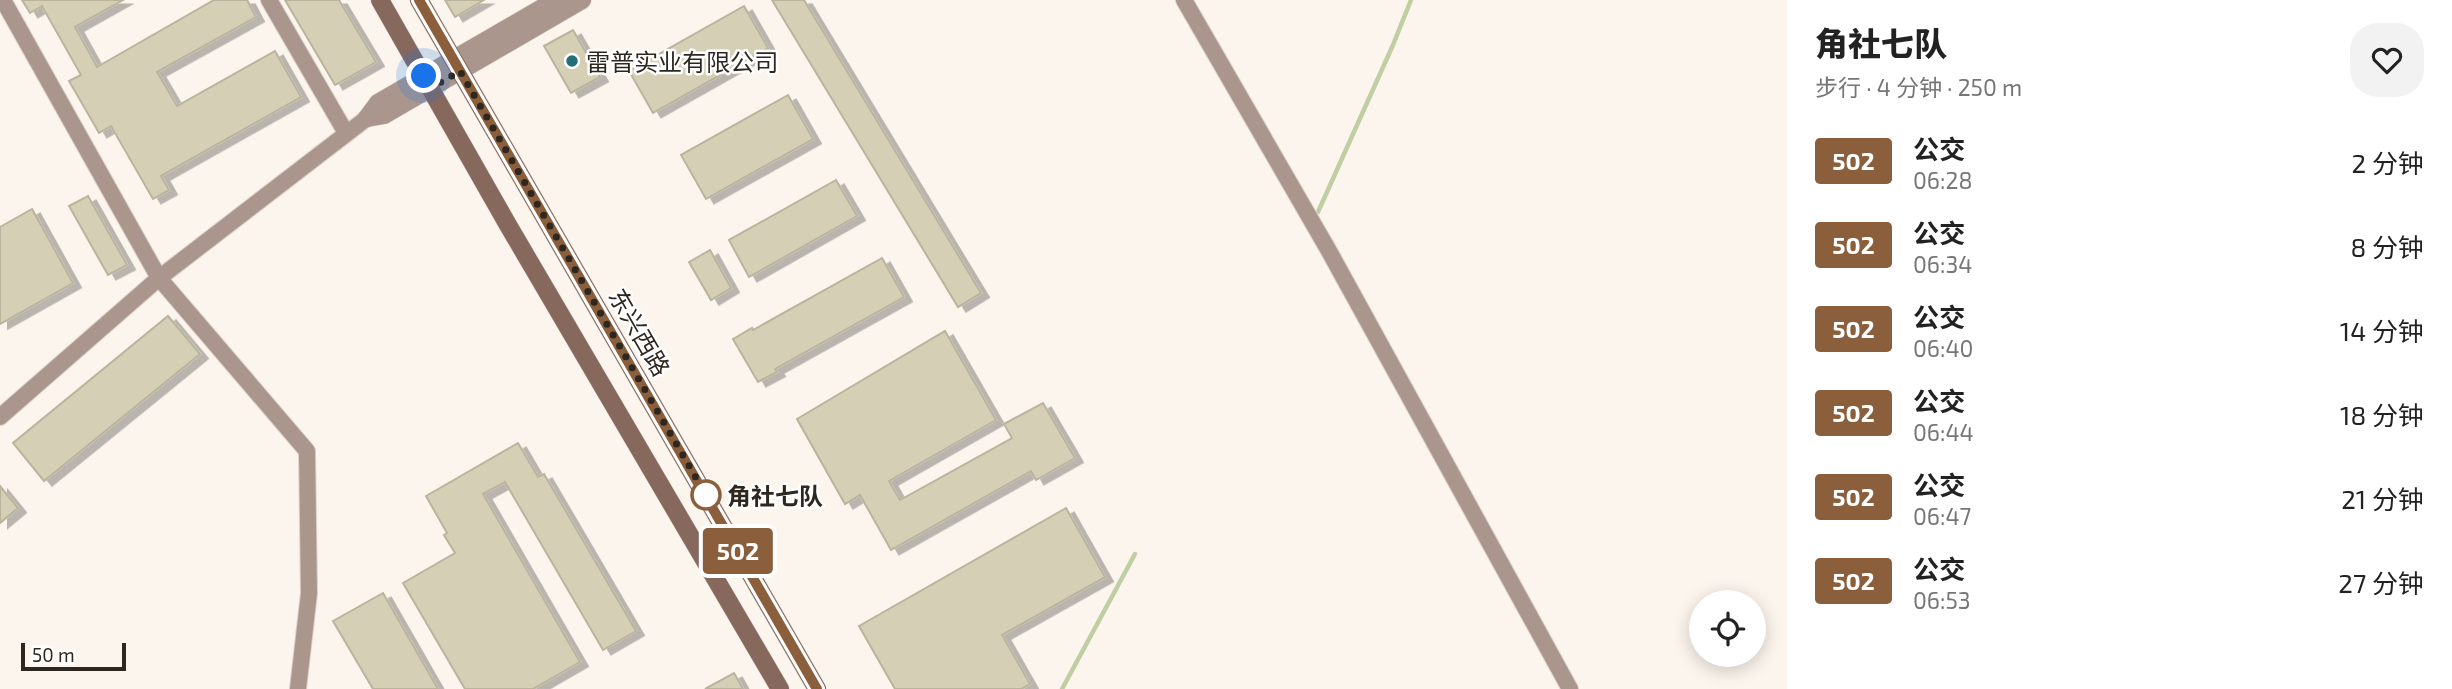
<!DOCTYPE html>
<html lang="zh">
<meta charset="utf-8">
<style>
:root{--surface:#fff;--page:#f2f2f2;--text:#222;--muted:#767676}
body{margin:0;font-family:"Exo 2","Noto Sans SC",sans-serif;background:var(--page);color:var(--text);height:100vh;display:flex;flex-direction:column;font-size:26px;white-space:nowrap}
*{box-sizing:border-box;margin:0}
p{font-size:23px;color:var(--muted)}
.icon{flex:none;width:38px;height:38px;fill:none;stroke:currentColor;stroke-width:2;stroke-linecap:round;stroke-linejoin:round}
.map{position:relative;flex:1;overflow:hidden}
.panel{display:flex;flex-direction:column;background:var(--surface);width:665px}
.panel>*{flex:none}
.badge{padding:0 14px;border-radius:5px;font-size:24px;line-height:46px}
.controls{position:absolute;left:1689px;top:590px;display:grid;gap:14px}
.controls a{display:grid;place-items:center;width:77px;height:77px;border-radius:50%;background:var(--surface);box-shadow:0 4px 18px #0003;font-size:35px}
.scale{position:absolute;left:21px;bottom:18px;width:105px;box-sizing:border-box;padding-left:7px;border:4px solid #2e271f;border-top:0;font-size:19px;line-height:24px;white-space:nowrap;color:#2e271f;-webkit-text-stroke:5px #fff;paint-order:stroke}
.you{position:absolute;width:35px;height:35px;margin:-18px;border:5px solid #fff;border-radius:50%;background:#1a73e8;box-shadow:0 0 0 10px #1a73e833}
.map>.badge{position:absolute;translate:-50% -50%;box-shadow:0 0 0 4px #fff}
.round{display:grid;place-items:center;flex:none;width:74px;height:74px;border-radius:28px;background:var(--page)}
.summary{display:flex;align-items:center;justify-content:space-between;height:119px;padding:0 28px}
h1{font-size:33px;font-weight:800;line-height:52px}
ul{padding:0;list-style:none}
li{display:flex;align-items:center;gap:21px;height:84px;padding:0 28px}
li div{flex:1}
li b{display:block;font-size:26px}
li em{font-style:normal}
li .badge{min-width:77px;font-weight:700;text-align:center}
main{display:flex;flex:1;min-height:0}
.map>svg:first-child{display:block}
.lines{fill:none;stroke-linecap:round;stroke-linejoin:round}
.stream{stroke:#bfcfa3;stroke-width:4.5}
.building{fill:#d5cfb6;stroke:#bab49c;stroke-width:2;filter:url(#shadow)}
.minor-casing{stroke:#d7d0c8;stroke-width:18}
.tertiary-casing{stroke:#d7d0c8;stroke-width:19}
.secondary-casing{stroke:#d7d0c8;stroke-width:19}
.minor{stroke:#ab968e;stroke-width:16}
.tertiary{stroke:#ab968e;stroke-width:18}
.secondary{stroke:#86685d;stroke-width:18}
.line-casing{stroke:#fff;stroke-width:16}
.line{stroke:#8b5e3c;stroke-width:10}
.walk{stroke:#2e271f;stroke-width:7;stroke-dasharray:0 12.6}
.poi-dot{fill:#256f77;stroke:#fff;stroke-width:2.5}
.stop-dot{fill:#fff;stroke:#8b5e3c;stroke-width:3.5}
.labels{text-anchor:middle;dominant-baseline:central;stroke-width:5;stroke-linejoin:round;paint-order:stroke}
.poi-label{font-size:24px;fill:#2e271f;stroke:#fff;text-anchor:start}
.street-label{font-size:24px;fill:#2e271f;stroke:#fff}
.stop-label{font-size:24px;font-weight:bold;fill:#2e271f;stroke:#fff;text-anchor:start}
</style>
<main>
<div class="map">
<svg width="1787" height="689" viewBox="0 0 1787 689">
<defs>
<filter id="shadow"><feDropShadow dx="8" dy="4.5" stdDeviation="0" flood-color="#0004"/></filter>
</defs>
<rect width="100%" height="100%" fill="#fcf5ed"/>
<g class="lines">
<!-- stream -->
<g class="stream">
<path d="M1318,212L1393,45L1411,0"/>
<path d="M1062,689L1135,554"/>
</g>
</g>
<!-- building -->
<g class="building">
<path d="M22,0H123L75,27L97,67L214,0H247L256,17L157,72L177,106L275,51L301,97L161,176L169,190L153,199L111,126L99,133L69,81L81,75L42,6L30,13Z"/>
<path d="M285,0H339L376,62L335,85Z"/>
<path d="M445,0H484L455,17Z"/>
<path d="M772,0H804L981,293L958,307Z"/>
<path d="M744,6L768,48L653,113L629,71Z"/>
<path d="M573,30L600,77L571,93L544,46Z"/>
<path d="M788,95L813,139L706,199L681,155Z"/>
<path d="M836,180L857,216L749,277L729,240Z"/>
<path d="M88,196L127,265L108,275L69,206Z"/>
<path d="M32,209L73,283L0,324V227Z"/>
<path d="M710,250L731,288L711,300L689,262Z"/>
<path d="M882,258L904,297L775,369L777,372L758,382L733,339L752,328L753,330Z"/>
<path d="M168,316L200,354L44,481L13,443Z"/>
<path d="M945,331L996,420L889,481L900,500L1012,438L1004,424L1043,403L1075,458L1036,480L1031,471L891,550L860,495L845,504L797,419Z"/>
<path d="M518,443L538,477L544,474L636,631L603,650L505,482L483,494L580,662L533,689H465L403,583L455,553L444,535L447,533L426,496Z"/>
<path d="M0,486L18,508L0,523Z"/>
<path d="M1066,508L1105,577L1002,635L1030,684L1021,689H895L859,626Z"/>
<path d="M383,593L438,689H373L333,621Z"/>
<path d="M734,673L743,689H705Z"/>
</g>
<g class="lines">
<!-- minor casing -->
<g class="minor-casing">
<g id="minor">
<path d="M3,0L159,278L307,451L309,593L298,689"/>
<path d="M269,0L346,133"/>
<path d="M1184,0L1329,251L1570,689"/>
<path d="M0,417L159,278L367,118"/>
</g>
</g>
<!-- tertiary casing -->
<g class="tertiary-casing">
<g id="tertiary">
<path d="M367,118L384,115L582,0"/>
<path d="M367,118L378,103L556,0"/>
</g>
</g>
<!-- secondary casing -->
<g class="secondary-casing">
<g id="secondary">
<path d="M380,0L508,225L780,689"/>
<path d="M419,0L817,689"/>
</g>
</g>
<!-- minor -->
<use href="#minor" class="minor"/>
<!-- tertiary -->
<use href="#tertiary" class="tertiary"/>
<!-- secondary -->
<use href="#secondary" class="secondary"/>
</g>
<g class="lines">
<!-- line casing -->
<g class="line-casing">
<path id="line" d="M419,0L817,689"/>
</g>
<!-- line -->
<use href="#line" class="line"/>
<!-- walk -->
<path class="walk" d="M424,76L431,88L460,71L706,495"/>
</g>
<!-- markers -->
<circle class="poi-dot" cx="572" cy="61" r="7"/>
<circle class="stop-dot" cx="706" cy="495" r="14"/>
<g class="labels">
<!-- poi labels -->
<g class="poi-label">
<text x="586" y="61">雷普实业有限公司</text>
</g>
<!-- street labels -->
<g class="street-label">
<text transform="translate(640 332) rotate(60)">东兴西路</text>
</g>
<!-- stop labels -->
<g class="stop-label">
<text x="727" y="495">角社七队</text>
</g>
</g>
</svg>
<div class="controls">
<a><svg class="icon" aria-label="locate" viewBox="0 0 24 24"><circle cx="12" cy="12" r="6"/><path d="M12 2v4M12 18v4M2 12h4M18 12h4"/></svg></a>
</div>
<div class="scale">50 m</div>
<div class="you" style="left:424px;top:76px"></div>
<b class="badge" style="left:738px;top:551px;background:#8b5e3c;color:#fff">502</b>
</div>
<section class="panel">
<div class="summary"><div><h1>角社七队</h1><p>步行 · 4 分钟 · 250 m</p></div><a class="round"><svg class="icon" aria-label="heart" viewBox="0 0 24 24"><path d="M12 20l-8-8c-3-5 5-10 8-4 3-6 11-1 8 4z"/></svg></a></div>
<ul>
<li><span class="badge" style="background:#8b5e3c;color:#fff">502</span><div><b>公交</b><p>06:28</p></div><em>2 分钟</em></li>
<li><span class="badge" style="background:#8b5e3c;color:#fff">502</span><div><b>公交</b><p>06:34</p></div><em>8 分钟</em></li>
<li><span class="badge" style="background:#8b5e3c;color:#fff">502</span><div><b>公交</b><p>06:40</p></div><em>14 分钟</em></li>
<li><span class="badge" style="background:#8b5e3c;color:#fff">502</span><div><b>公交</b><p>06:44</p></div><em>18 分钟</em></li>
<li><span class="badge" style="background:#8b5e3c;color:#fff">502</span><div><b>公交</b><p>06:47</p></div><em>21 分钟</em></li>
<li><span class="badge" style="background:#8b5e3c;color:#fff">502</span><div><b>公交</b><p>06:53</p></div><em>27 分钟</em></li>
</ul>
</section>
</main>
